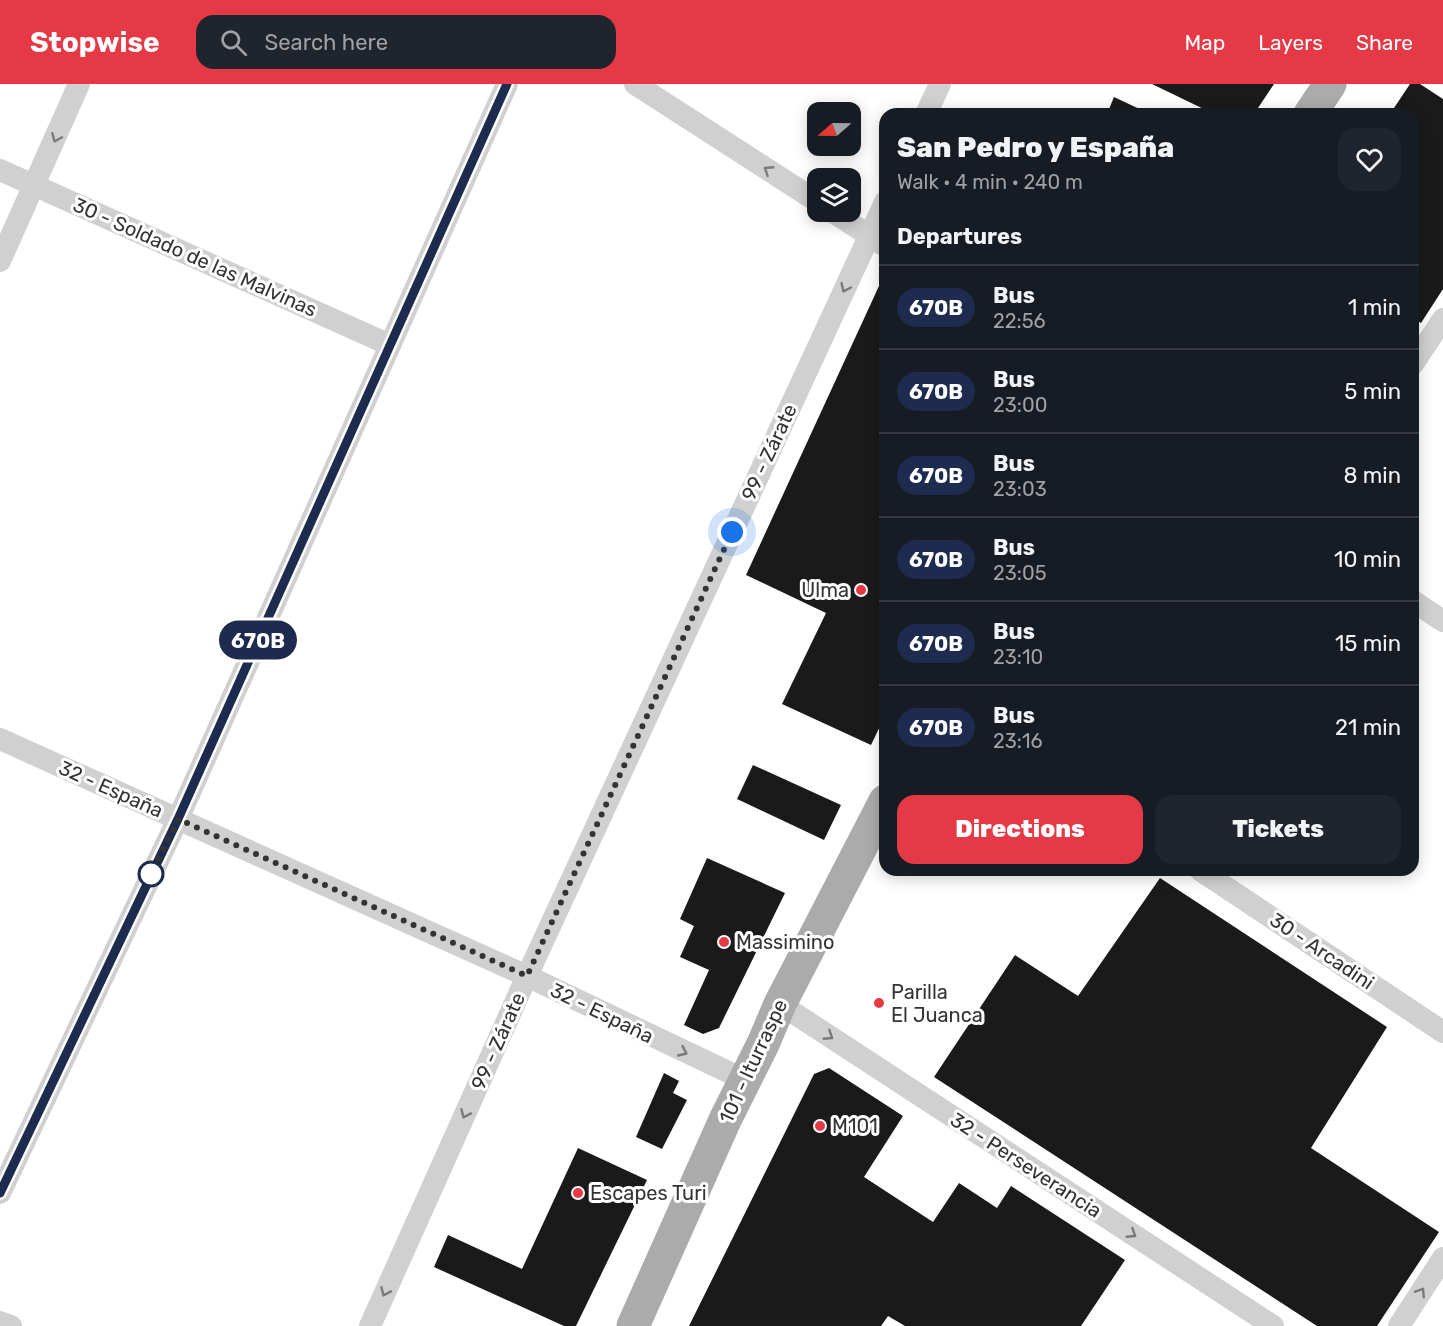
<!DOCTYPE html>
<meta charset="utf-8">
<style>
:root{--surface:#171b24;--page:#20242c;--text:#f1f3f6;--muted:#9ea1a6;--line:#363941;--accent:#e63946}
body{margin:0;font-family:Rubik,sans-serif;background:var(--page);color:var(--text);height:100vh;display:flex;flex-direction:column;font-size:22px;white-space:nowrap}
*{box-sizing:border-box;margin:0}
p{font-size:20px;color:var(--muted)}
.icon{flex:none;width:33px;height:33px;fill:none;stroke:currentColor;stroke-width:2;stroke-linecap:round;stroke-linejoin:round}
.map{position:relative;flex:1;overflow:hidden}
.panel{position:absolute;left:879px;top:24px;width:540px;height:768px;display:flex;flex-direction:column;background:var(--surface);border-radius:18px;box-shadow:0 3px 15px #0003}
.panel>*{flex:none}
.badge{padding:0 12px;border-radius:20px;font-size:21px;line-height:39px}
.needle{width:39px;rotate:250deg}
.buttons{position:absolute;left:807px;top:18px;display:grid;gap:12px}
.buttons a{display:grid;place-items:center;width:54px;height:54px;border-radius:12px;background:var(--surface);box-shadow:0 3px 15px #0003;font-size:30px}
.you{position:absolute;width:30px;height:30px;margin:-15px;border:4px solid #fff;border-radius:50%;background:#1a73e8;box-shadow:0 0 0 9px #1a73e833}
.map>.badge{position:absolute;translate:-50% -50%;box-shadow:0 0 0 3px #fff}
h2{padding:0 18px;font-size:22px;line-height:54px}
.round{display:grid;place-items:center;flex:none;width:63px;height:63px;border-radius:18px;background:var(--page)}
.summary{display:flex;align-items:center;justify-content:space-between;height:102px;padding:0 18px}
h1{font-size:28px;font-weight:800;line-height:45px}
.button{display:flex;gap:12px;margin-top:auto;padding:12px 18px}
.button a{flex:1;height:69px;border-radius:18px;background:var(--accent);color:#fff;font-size:24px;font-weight:800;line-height:69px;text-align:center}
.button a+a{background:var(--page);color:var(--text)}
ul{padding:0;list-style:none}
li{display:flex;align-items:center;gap:18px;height:84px;padding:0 18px;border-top:2px solid var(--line)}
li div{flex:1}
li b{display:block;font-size:22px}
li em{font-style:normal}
li .badge{min-width:66px;font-weight:700;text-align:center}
header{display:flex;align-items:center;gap:36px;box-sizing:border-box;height:84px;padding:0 30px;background:var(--accent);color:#fff}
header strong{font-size:28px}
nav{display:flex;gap:33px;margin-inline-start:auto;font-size:21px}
.search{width:420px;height:54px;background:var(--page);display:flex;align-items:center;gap:15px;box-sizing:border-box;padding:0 21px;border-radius:18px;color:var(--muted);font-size:22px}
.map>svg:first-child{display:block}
.building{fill:#1a1a1a}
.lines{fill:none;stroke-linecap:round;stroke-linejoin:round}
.minor{stroke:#d0d0d0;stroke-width:22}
.primary{stroke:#ababab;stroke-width:33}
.oneway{stroke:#7a7a7a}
.line-casing{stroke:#fff;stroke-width:14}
.line{stroke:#1d2b4f;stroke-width:9}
.walk{stroke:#333;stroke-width:6;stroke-dasharray:0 10.8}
.poi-dot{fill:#e63946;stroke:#fff;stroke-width:2}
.stop-dot{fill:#fff;stroke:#1d2b4f;stroke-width:3}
.labels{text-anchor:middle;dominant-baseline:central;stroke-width:6;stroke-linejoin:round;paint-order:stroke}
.street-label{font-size:20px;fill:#333;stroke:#fff}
.poi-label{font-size:20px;fill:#333;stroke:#fff;text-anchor:start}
</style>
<header>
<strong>Stopwise</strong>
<div class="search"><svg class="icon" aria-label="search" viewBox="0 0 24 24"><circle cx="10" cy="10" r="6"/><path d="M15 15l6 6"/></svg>Search here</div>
<nav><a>Map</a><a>Layers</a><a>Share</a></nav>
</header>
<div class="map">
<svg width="1443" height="1242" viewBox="0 0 1443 1242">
<rect width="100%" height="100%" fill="#fff"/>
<!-- building -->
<g class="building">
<path d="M1152,0H1274L1254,30H1214Z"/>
<path d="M1410,0H1420L1443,15V205L1421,239L1413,234V30H1390Z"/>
<path d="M1114,13L1150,30H1107Z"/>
<path d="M885,200V632L871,661L782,620L826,529L746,491L879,202Z"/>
<path d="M753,681L841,721L824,756L737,715Z"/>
<path d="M707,774L785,809L719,944L703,950L684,941L709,886L680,873L694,842L680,835Z"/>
<path d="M1160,794L1387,943L1311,1064L1439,1148L1377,1242H1317L934,993L1015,871L1078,912Z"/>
<path d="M829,984L903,1032L864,1093L933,1138L959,1099L997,1124L1011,1102L1125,1176L1081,1242H905L888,1232L881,1242H689L814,990Z"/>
<path d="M664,989L679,997L673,1009L687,1016L662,1065L636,1053Z"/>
<path d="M578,1064L647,1096L576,1242H564L434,1183L448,1151L522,1185Z"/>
</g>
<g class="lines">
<!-- minor -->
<g class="minor">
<path d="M635,0L818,118"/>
<path d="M926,30L940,0"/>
<path d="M0,86L390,261"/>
<path d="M833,128L885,162"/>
<path d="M0,177L79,0"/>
<path d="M1413,280L1443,235"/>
<path d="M1413,517L1443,537"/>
<path d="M0,655L527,892L745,996"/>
<path d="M1200,786L1443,948"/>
<path d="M780,920L1273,1242"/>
<path d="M0,1109L178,735L507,0"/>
<path d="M0,1238L11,1242"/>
<path d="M370,1242L527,892L885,118"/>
<path d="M1399,1242L1443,1174"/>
</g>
<!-- primary -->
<g class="primary">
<path d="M1310,30L1330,0"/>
<path d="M633,1242L725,1036L763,960L780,920L885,717"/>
</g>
</g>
<!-- one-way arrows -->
<defs><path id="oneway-chevron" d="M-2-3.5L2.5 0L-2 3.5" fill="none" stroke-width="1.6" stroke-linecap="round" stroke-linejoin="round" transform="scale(1.5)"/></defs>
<g class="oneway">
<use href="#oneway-chevron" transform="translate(56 54) rotate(113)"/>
<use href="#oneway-chevron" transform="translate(768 86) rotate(-147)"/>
<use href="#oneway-chevron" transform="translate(845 204) rotate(115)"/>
<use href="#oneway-chevron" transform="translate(829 952) rotate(33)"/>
<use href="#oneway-chevron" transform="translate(683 968) rotate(25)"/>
<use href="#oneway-chevron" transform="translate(465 1030) rotate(114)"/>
<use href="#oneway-chevron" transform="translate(1132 1150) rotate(33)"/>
<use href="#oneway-chevron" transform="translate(385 1208) rotate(114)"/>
<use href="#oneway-chevron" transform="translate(1421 1208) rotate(-57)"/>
</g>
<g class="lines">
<!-- line casing -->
<g class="line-casing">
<path id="line" d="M0,1109L178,735L507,0"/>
</g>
<!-- line -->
<use href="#line" class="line"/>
<!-- walk -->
<path class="walk" d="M151,790L148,797L178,735L527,892L732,448"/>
</g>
<!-- markers -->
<g class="poi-dot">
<circle cx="861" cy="506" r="6"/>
<circle cx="724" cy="858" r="6"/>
<circle cx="879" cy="919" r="6"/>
<circle cx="820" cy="1042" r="6"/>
<circle cx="578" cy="1109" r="6"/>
</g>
<circle class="stop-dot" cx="151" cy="790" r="12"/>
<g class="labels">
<!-- street labels -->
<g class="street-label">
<text transform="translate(195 173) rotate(24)">30 - Soldado de las Malvinas</text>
<text transform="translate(769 368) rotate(-65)">99 - Zárate</text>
<text transform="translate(111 705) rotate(24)">32 - España</text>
<text transform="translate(1322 867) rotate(34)">30 - Arcadini</text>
<text transform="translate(602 929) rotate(26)">32 - España</text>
<text transform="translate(498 957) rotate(-66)">99 - Zárate</text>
<text transform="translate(753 977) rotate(-65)">101 - Iturraspe</text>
<text transform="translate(1026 1081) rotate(33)">32 - Perseverancia</text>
</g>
<!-- poi labels -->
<g class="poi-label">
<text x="849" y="506" text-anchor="end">Ulma</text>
<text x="736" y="858">Massimino</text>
<text x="891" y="908">Parilla<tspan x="891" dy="23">El Juanca</tspan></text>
<text x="832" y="1042">M101</text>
<text x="590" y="1109">Escapes Turi</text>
</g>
</g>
</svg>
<div class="buttons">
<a><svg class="needle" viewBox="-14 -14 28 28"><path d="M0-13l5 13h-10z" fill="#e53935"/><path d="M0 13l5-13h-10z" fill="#9ea1a6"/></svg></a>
<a><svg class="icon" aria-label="layers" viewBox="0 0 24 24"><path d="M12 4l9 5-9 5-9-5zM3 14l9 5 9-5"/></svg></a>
</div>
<div class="you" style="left:732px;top:448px"></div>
<b class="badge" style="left:258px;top:556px;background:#1d2b4f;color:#fff">670B</b>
<section class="panel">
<div class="summary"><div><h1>San Pedro y España</h1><p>Walk · 4 min · 240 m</p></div><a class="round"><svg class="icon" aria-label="heart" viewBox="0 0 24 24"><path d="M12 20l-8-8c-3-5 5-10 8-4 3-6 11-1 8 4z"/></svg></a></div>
<h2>Departures</h2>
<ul>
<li><span class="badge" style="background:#1d2b4f;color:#fff">670B</span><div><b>Bus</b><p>22:56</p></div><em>1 min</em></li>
<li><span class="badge" style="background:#1d2b4f;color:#fff">670B</span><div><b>Bus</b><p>23:00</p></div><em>5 min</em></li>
<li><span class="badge" style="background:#1d2b4f;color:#fff">670B</span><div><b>Bus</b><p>23:03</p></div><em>8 min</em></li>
<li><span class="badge" style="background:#1d2b4f;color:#fff">670B</span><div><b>Bus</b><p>23:05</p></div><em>10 min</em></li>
<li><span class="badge" style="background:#1d2b4f;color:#fff">670B</span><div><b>Bus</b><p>23:10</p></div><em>15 min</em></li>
<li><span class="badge" style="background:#1d2b4f;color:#fff">670B</span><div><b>Bus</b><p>23:16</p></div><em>21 min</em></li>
</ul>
<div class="button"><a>Directions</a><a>Tickets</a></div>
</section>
</div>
